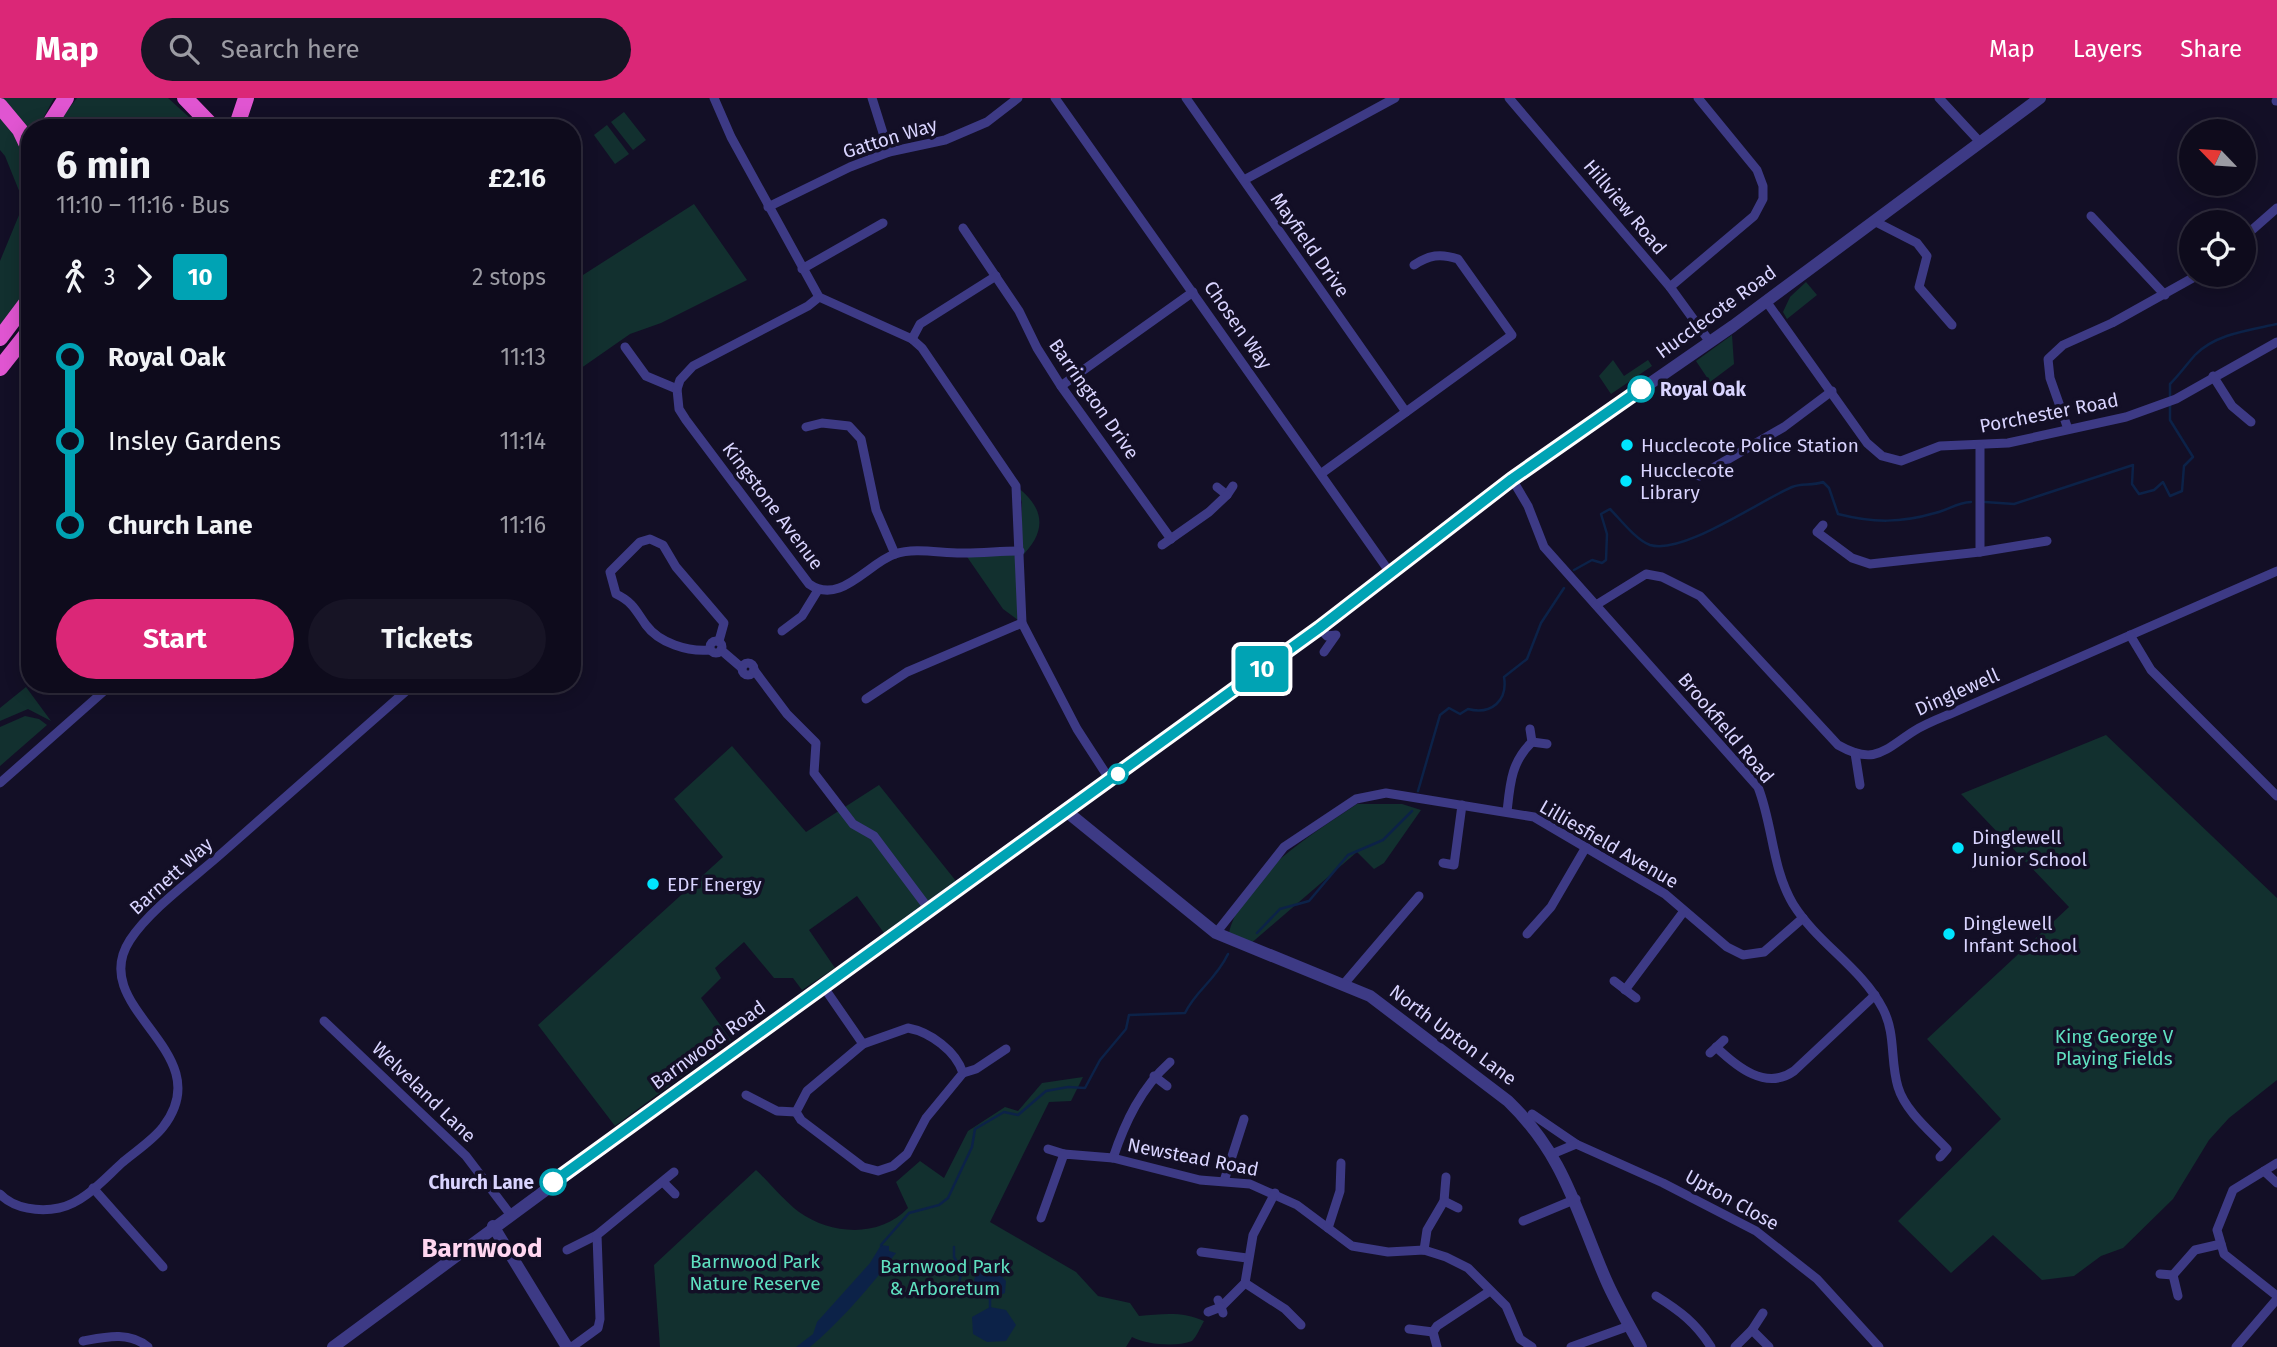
<!DOCTYPE html>
<meta charset="utf-8">
<style>
:root{--surface:#0e0b1c;--page:#171425;--text:#f1f3f6;--muted:#9b9ba3;--line:#2e2b3b;--accent:#db2777}
body{margin:0;font-family:"Fira Sans",sans-serif;background:var(--page);color:var(--text);height:100vh;display:flex;flex-direction:column;font-size:26px;white-space:nowrap}
*{box-sizing:border-box;margin:0}
p{font-size:23px;color:var(--muted)}
.icon{flex:none;width:38px;height:38px;fill:none;stroke:currentColor;stroke-width:2;stroke-linecap:round;stroke-linejoin:round}
.map{position:relative;flex:1;overflow:hidden}
.drawer{position:absolute;left:21px;top:21px;width:560px;height:574px;display:flex;flex-direction:column;background:var(--surface);border-radius:28px;box-shadow:0 4px 18px #0003,0 0 0 2px var(--line)}
.drawer>*{flex:none}
.badge{padding:0 14px;border-radius:5px;font-size:24px;line-height:46px}
.needle{width:46px;rotate:295deg}
.tools{position:absolute;left:2179px;top:21px;display:grid;gap:14px}
.tools a{display:grid;place-items:center;width:77px;height:77px;border-radius:50%;background:var(--surface);box-shadow:0 4px 18px #0003,0 0 0 2px var(--line);font-size:35px}
.map>.badge{position:absolute;translate:-50% -50%;box-shadow:0 0 0 4px #fff}
.legs{display:flex;align-items:center;gap:10px;height:77px;padding:0 35px;font-size:23px}
.legs p{margin-inline-start:auto}
.summary{display:flex;align-items:center;justify-content:space-between;height:119px;padding:0 35px}
h1{font-size:38px;font-weight:700;line-height:52px}
.cta{display:flex;gap:14px;margin-top:auto;padding:14px 35px}
.cta a{flex:1;height:80px;border-radius:42px;background:var(--accent);color:#fff;font-size:28px;font-weight:700;line-height:80px;text-align:center}
.cta a+a{background:var(--page);color:var(--text)}
ul{padding:0 35px;list-style:none}
li{display:flex;align-items:center;gap:24px;height:84px;font-size:26px}
li i{display:grid;place-items:center;width:10px;height:100%;margin:0 9px;background:currentColor}
li i::after{content:'';width:18px;height:18px;margin:-9px;border:5px solid;border-radius:50%;background:var(--surface)}
li p{margin-inline-start:auto}
li:first-child i{background:linear-gradient(#0000 50%,currentColor 0)}
li:last-child i{background:linear-gradient(currentColor 50%,#0000 0)}
header{display:flex;align-items:center;gap:42px;box-sizing:border-box;height:98px;padding:0 35px;background:var(--accent);color:#fff}
header strong{font-size:33px}
nav{display:flex;gap:38px;margin-inline-start:auto;font-size:24px}
.search{width:490px;height:63px;background:var(--page);display:flex;align-items:center;gap:18px;box-sizing:border-box;padding:0 24px;border-radius:38px;color:var(--muted);font-size:26px}
.map>svg:first-child{display:block}
.green{fill:#12302f}
.water{fill:#0c2248}
.lines{fill:none;stroke-linecap:round;stroke-linejoin:round}
.stream{stroke:#0c2248;stroke-width:2.5}
.minor{stroke:#3d3a85;stroke-width:9}
.tertiary{stroke:#3d3a85;stroke-width:12}
.trunk{stroke:#e055d1;stroke-width:16}
.line-1-casing{stroke:#fff;stroke-width:16}
.line-1{stroke:#00a3b4;stroke-width:10}
.stop-1-dot{fill:#fff;stroke:#00a3b4;stroke-width:3.5}
.poi-dot{fill:#00e5ff;stroke:#130f26;stroke-width:2.5}
.labels{text-anchor:middle;dominant-baseline:central;stroke-width:7;stroke-linejoin:round;paint-order:stroke}
.street-label{font-size:19px;fill:#d9d4ff;stroke:#130f26}
.stop-label{font-size:19px;font-weight:bold;fill:#d9d4ff;stroke:#130f26;text-anchor:start}
.poi-label{font-size:19px;fill:#d9d4ff;stroke:#130f26;text-anchor:start}
.park-label{font-size:19px;fill:#5fe0c0;stroke:#130f26}
.district-label{font-size:26px;font-weight:bold;fill:#ffd6f0;stroke:#130f26}
</style>
<header>
<strong>Map</strong>
<div class="search"><svg class="icon" aria-label="search" viewBox="0 0 24 24"><circle cx="10" cy="10" r="6"/><path d="M15 15l6 6"/></svg>Search here</div>
<nav><a>Map</a><a>Layers</a><a>Share</a></nav>
</header>
<div class="map">
<svg width="2277" height="1249" viewBox="0 0 2277 1249">
<rect width="100%" height="100%" fill="#130f26"/>
<!-- green -->
<g class="green">
<path d="M1,0H54L38,30H30V39Z"/>
<path d="M77,0H168L201,30H54Z"/>
<path d="M624,14L646,42L633,52L611,24Z"/>
<path d="M0,16L12,30L30,76V190L0,231V163L24,105L5,58L0,52Z"/>
<path d="M607,27L629,56L615,66L594,37Z"/>
<path d="M694,106L747,182L661,225L630,236L574,275L572,184Z"/>
<path d="M1806,184L1817,197L1787,221L1783,214L1790,199Z"/>
<path d="M1732,237L1734,266L1710,284L1696,263Z"/>
<path d="M1613,262L1624,278L1648,262L1652,268L1611,296L1599,278Z"/>
<path d="M1016,388C1046,411 1047,434 1020,460L1022,525L1003,511L963,453L1021,454L1022,404Z"/>
<path d="M26,589L51,623L28,611L0,623V610Z"/>
<path d="M25,618L39,621L47,627L0,668V629Z"/>
<path d="M2106,637L2277,800V982L2229,1020L2209,1042L2173,1101L2123,1150L2101,1158L2074,1178L2042,1182L1993,1137L1951,1175L1898,1123L2001,1021L1927,941L2069,809L1961,696Z"/>
<path d="M732,648L806,734L879,687L956,783L884,835L857,798L809,832L835,870L802,892L793,880H774L744,844L715,870L721,880L701,900L731,942L615,1028L538,927L723,759L674,701Z"/>
<path d="M1357,706H1402L1421,712L1384,765L1374,771L1357,754L1249,847L1228,838C1242,778 1309,738 1357,706Z"/>
<path d="M1083,979L1071,1003L1049,1004L990,1124L1076,1174L1098,1198L1130,1205L1139,1218C1162,1216 1183,1213 1204,1223C1200,1230 1197,1238 1192,1243C1177,1249 1147,1247 1132,1239L1126,1249H660L654,1167L756,1072C770,1085 783,1102 799,1114C831,1137 880,1140 908,1110L896,1084L920,1063L944,1080L968,1033L1005,1009L1018,1013L1042,985Z"/>
</g>
<!-- water -->
<g class="water">
<path d="M881,1147L889,1148V1153L896,1155C871,1188 842,1222 810,1249H796L813,1236L817,1224L870,1165Z"/>
<path d="M986,1166L993,1168L1006,1183L1005,1195L990,1202L977,1195L974,1182L979,1167Z"/>
<path d="M990,1209L1006,1212L1016,1227L1006,1243L987,1244L973,1236L972,1219Z"/>
</g>
<g class="lines">
<!-- stream -->
<g class="stream">
<path d="M2170,299V286C2179,277 2187,266 2195,257C2215,236 2250,232 2277,226"/>
<path d="M1985,404L2014,406L2133,367L2132,386L2139,396L2154,392L2163,384L2170,398L2182,393L2184,368L2193,359L2170,322V306"/>
<path d="M1574,472L1592,462L1602,465L1606,462L1607,436L1601,416L1610,411C1620,421 1636,442 1650,447C1683,457 1759,403 1792,389C1801,385 1812,388 1823,384L1829,390L1838,416C1873,425 1901,425 1935,415C1949,412 1955,405 1971,404"/>
<path d="M1418,693L1440,617L1449,610L1460,616L1468,611C1491,617 1508,603 1504,579L1527,561L1541,525L1564,490"/>
<path d="M1257,835L1280,811L1309,803L1348,757L1383,742L1412,713"/>
<path d="M881,1147L909,1115L939,1107L948,1100L972,1049L975,1031L1004,1014L1018,1017L1046,993L1068,989L1085,990L1100,962L1126,931L1129,917L1185,915C1196,892 1215,883 1228,856"/>
<path d="M954,1149V1159L962,1172L958,1189"/>
<path d="M990,1209V1202"/>
</g>
<!-- minor -->
<g class="minor">
<path d="M714,0L731,39L819,199L912,241L922,250L1016,388L1022,525L1077,631L1110,682"/>
<path d="M872,0L889,54"/>
<path d="M1055,0L1391,476"/>
<path d="M1186,0L1406,314"/>
<path d="M1509,0L1670,189L1710,244"/>
<path d="M1939,0L1979,43"/>
<path d="M2276,3H2277"/>
<path d="M1244,82L1395,0"/>
<path d="M768,109L850,69L889,54L945,42L987,24L1018,0"/>
<path d="M2091,118L2165,197"/>
<path d="M1874,123L1917,145L1927,158L1919,189L1952,227"/>
<path d="M963,130L1019,213L1037,250L1061,288L1171,441"/>
<path d="M2244,139L2277,110"/>
<path d="M802,171L883,125"/>
<path d="M1670,189L1754,118L1763,101V88L1757,72L1698,0"/>
<path d="M1766,203L1867,345L1882,358L1901,363L1940,348L2008,345L2126,319L2176,301L2277,244"/>
<path d="M912,241L920,226L996,178"/>
<path d="M625,249L646,278L677,291L679,311L686,322L809,486C840,508 868,465 895,456C916,449 944,456 965,455C984,455 1001,453 1020,453"/>
<path d="M2213,278L2232,308L2251,324"/>
<path d="M1061,288L1193,194"/>
<path d="M677,291L680,282L693,268L808,208L819,199"/>
<path d="M806,329L822,325L849,328L861,341L876,412L895,456"/>
<path d="M2068,331L2050,280L2048,261L2063,247L2112,225L2198,177"/>
<path d="M1322,375L1512,237L1458,161C1440,155 1429,157 1414,167"/>
<path d="M1699,378L1784,329L1832,293"/>
<path d="M1512,381L1528,408L1544,449L1758,689C1773,727 1772,771 1793,806C1818,846 1861,869 1883,911C1896,936 1890,963 1898,989C1905,1013 1931,1034 1947,1051L1940,1059"/>
<path d="M1217,389L1227,397L1233,388"/>
<path d="M1823,427L1817,434L1852,460L1870,466L1980,454V349"/>
<path d="M1162,447L1209,414L1227,397"/>
<path d="M1980,454L2047,443"/>
<path d="M1596,507L1646,476L1662,479L1700,498L1838,647C1875,668 1884,652 1914,633C1925,626 1938,621 1950,616L2277,473"/>
<path d="M1319,530L1327,538L1336,537L1324,554"/>
<path d="M782,533L802,518L818,492"/>
<path d="M2130,537L2151,572L2277,698"/>
<circle cx="716" cy="549" r="6"/>
<path d="M710,552C688,554 659,545 646,527C636,513 633,504 616,496L610,474L640,444L650,441L663,447L676,469L724,525L719,543"/>
<path d="M721,552L742,570"/>
<circle cx="748" cy="571" r="6"/>
<path d="M754,572L787,616L816,645L814,675L853,726L874,738L928,810"/>
<path d="M866,601L907,574L1022,525"/>
<path d="M1532,644L1547,646"/>
<path d="M1855,655L1860,687"/>
<path d="M0,685L112,586"/>
<path d="M1507,714C1510,686 1511,664 1532,644L1530,631"/>
<path d="M1443,765L1454,767L1462,707"/>
<path d="M1216,835L1284,749L1356,701L1386,695L1534,719L1665,796L1727,849L1743,857L1764,854L1803,820"/>
<path d="M1527,836L1551,809L1586,749"/>
<path d="M1614,883L1636,900"/>
<path d="M1343,887L1419,798"/>
<path d="M823,888L863,946"/>
<path d="M1625,892L1684,813"/>
<path d="M324,923L466,1058L510,1116"/>
<path d="M908,930C930,934 956,953 963,975L926,1020L907,1056L893,1068L878,1073L863,1069L801,1022L796,1014L807,993L863,946Z"/>
<path d="M1716,949C1737,969 1766,993 1794,973L1875,897"/>
<path d="M1710,955L1724,942"/>
<path d="M963,975L976,971L1006,951"/>
<path d="M1154,978L1167,988"/>
<path d="M746,997L777,1013L796,1014"/>
<path d="M1532,1016L1576,1046"/>
<path d="M1048,1051L1064,1056"/>
<path d="M1552,1056L1576,1046L1663,1085L1756,1133L1817,1181L1879,1249"/>
<path d="M1113,1060C1125,1024 1141,990 1170,964"/>
<path d="M2277,1065L2233,1092L2217,1132L2224,1156L2277,1198"/>
<path d="M2264,1073L2277,1085"/>
<path d="M1224,1083L1244,1021"/>
<path d="M663,1084L675,1096"/>
<path d="M93,1090L163,1169"/>
<path d="M0,1096C14,1111 40,1114 59,1110C84,1105 105,1080 123,1064C136,1053 153,1042 163,1029C222,953 85,911 130,842C150,811 194,780 222,755C286,699 350,642 414,586"/>
<path d="M1444,1103L1458,1110"/>
<path d="M1041,1120L1064,1056L1113,1060L1200,1082L1250,1086L1297,1107L1352,1148L1388,1154L1424,1152L1446,1159L1468,1170L1506,1208L1520,1241L1532,1249"/>
<path d="M1523,1123L1576,1101"/>
<path d="M1328,1130L1340,1093L1341,1065"/>
<path d="M567,1152L597,1137"/>
<path d="M1424,1152L1427,1132L1444,1103L1446,1079"/>
<path d="M1201,1154L1247,1160"/>
<path d="M2160,1176L2173,1177"/>
<path d="M1245,1185L1285,1211L1301,1227"/>
<path d="M1656,1198C1680,1213 1696,1225 1711,1249"/>
<path d="M2178,1198L2173,1177L2195,1152L2221,1146"/>
<path d="M1218,1202L1221,1209L1245,1185L1253,1137L1275,1095"/>
<path d="M1208,1214L1221,1209L1223,1215"/>
<path d="M1409,1231L1433,1234"/>
<path d="M1752,1232L1769,1249"/>
<path d="M83,1243C105,1239 129,1233 148,1249"/>
<path d="M572,1249L598,1230L600,1221L597,1137L674,1074"/>
<path d="M1437,1249L1433,1234L1437,1228L1490,1193"/>
<path d="M1571,1249L1629,1228"/>
<path d="M1735,1249L1752,1232L1763,1215"/>
<path d="M2236,1249L2277,1201"/>
</g>
<!-- tertiary -->
<g class="tertiary">
<path d="M1066,713L1216,835L1370,898L1508,1003C1565,1058 1576,1113 1606,1182C1616,1205 1629,1227 1641,1249"/>
<path d="M493,1128L567,1249"/>
<path d="M333,1249L928,810L1319,530L1512,381L1733,228L2040,0"/>
</g>
<!-- trunk -->
<g class="trunk">
<path d="M185,0L214,30"/>
<path d="M0,8L20,32L30,53"/>
<path d="M47,30L66,0"/>
<path d="M236,30L246,0"/>
<path d="M0,240L30,200"/>
<path d="M0,270L30,232"/>
</g>
</g>
<g class="lines">
<!-- line-1 casing -->
<g class="line-1-casing">
<path id="line-1" d="M553,1084L1319,530L1512,381L1641,291"/>
</g>
<!-- line-1 -->
<use href="#line-1" class="line-1"/>
</g>
<!-- markers -->
<g class="stop-1-dot">
<circle cx="1641" cy="291" r="12"/>
<circle cx="1118" cy="676" r="9"/>
<circle cx="553" cy="1084" r="12"/>
</g>
<g class="poi-dot">
<circle cx="1627" cy="347" r="7"/>
<circle cx="1626" cy="383" r="7"/>
<circle cx="1958" cy="750" r="7"/>
<circle cx="653" cy="786" r="7"/>
<circle cx="1949" cy="836" r="7"/>
</g>
<g class="labels">
<!-- street labels -->
<g class="street-label">
<text transform="translate(890 40) rotate(-17)">Gatton Way</text>
<text transform="translate(1625 109) rotate(50)">Hillview Road</text>
<text transform="translate(1310 147) rotate(55)">Mayfield Drive</text>
<text transform="translate(1716 214) rotate(-36)">Hucclecote Road</text>
<text transform="translate(1238 227) rotate(55)">Chosen Way</text>
<text transform="translate(1094 301) rotate(55)">Barrington Drive</text>
<text transform="translate(2049 315) rotate(-11)">Porchester Road</text>
<text transform="translate(773 408) rotate(53)">Kingstone Avenue</text>
<text transform="translate(1957 594) rotate(-24)">Dinglewell</text>
<text transform="translate(1726 630) rotate(50)">Brookfield Road</text>
<text transform="translate(1609 746) rotate(30)">Lilliesfield Avenue</text>
<text transform="translate(171 778) rotate(-42)">Barnett Way</text>
<text transform="translate(1453 937) rotate(37)">North Upton Lane</text>
<text transform="translate(708 947) rotate(-36)">Barnwood Road</text>
<text transform="translate(424 994) rotate(44)">Welveland Lane</text>
<text transform="translate(1193 1059) rotate(11)">Newstead Road</text>
<text transform="translate(1732 1102) rotate(29)">Upton Close</text>
</g>
<!-- stop labels -->
<g class="stop-label">
<text x="1660" y="291">Royal Oak</text>
<text x="534" y="1084" text-anchor="end">Church Lane</text>
</g>
<!-- poi labels -->
<g class="poi-label">
<text x="1641" y="347">Hucclecote Police Station</text>
<text x="1640" y="372">Hucclecote<tspan x="1640" dy="22">Library</tspan></text>
<text x="1972" y="739">Dinglewell<tspan x="1972" dy="22">Junior School</tspan></text>
<text x="667" y="786">EDF Energy</text>
<text x="1963" y="825">Dinglewell<tspan x="1963" dy="22">Infant School</tspan></text>
</g>
<!-- park labels -->
<g class="park-label">
<text x="2114" y="938">King George V<tspan x="2114" dy="22">Playing Fields</tspan></text>
<text x="755" y="1163">Barnwood Park<tspan x="755" dy="22">Nature Reserve</tspan></text>
<text x="945" y="1168">Barnwood Park<tspan x="945" dy="22">&amp; Arboretum</tspan></text>
</g>
<!-- district labels -->
<g class="district-label">
<text x="482" y="1150">Barnwood</text>
</g>
</g>
</svg>
<div class="tools">
<a><svg class="needle" viewBox="-14 -14 28 28"><path d="M0-13l5 13h-10z" fill="#e53935"/><path d="M0 13l5-13h-10z" fill="#9b9ba3"/></svg></a>
<a><svg class="icon" aria-label="locate" viewBox="0 0 24 24"><circle cx="12" cy="12" r="6"/><path d="M12 2v4M12 18v4M2 12h4M18 12h4"/></svg></a>
</div>
<b class="badge" style="left:1262px;top:571px;background:#00a3b4;color:#fff">10</b>
<section class="drawer">
<div class="summary"><div><h1>6 min</h1><p>11:10 – 11:16 · Bus</p></div><b>£2.16</b></div>
<div class="legs"><svg class="icon" aria-label="walk" viewBox="0 0 24 24"><circle cx="13" cy="4" r="2"/><path d="M13 8l-2 6 4 7M11 14l-3 7M7 12l3-4h3l4 4"/></svg>3<svg class="icon" aria-label="forward" viewBox="0 0 24 24"><path d="M9 5l7 7-7 7"/></svg><b class="badge" style="background:#00a3b4;color:#fff">10</b><p>2 stops</p></div>
<ul>
<li><i style="color:#00a3b4"></i><b>Royal Oak</b><p>11:13</p></li>
<li><i style="color:#00a3b4"></i><span>Insley Gardens</span><p>11:14</p></li>
<li><i style="color:#00a3b4"></i><b>Church Lane</b><p>11:16</p></li>
</ul>
<div class="cta"><a>Start</a><a>Tickets</a></div>
</section>
</div>
